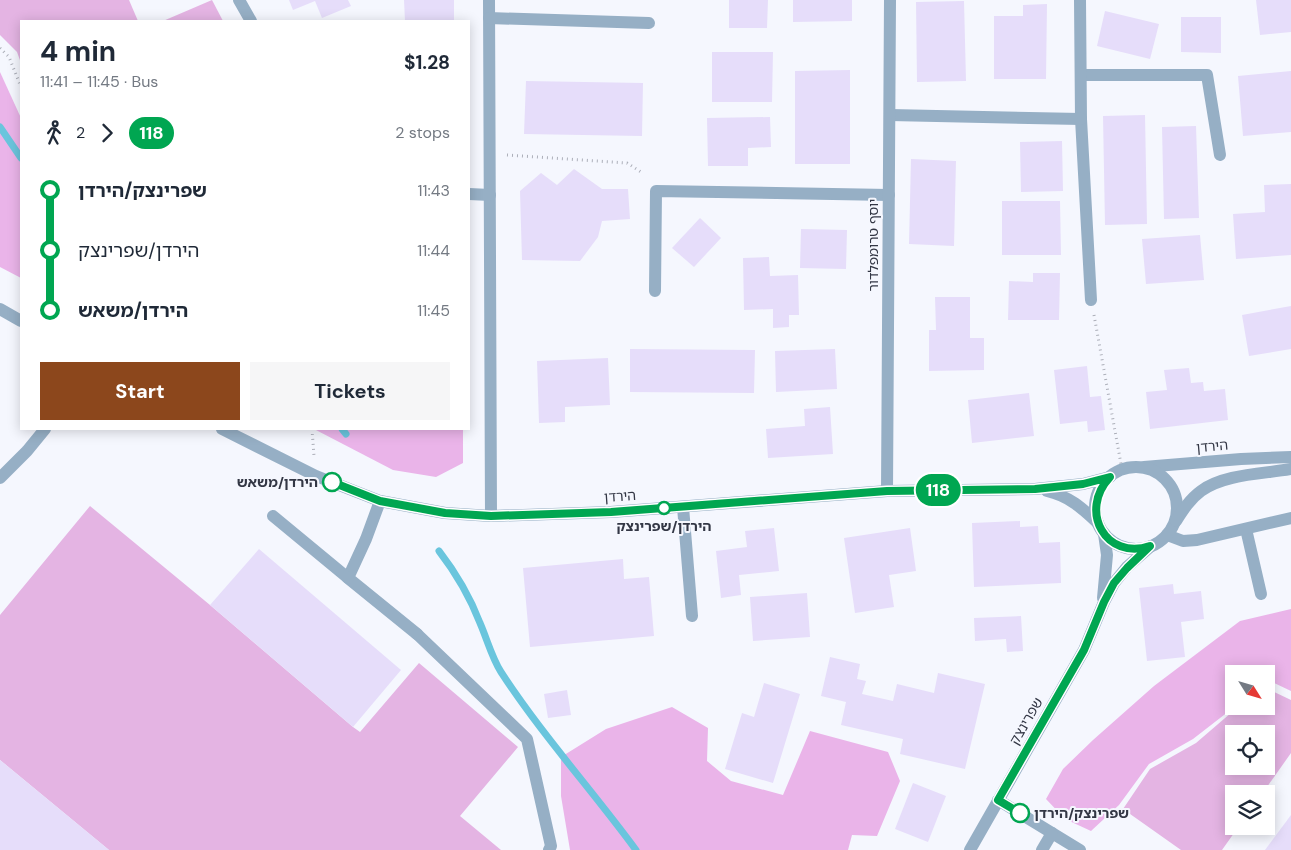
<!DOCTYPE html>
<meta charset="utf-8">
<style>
:root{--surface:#fff;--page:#f6f6f7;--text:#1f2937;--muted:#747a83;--accent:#8c471c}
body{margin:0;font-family:"DM Sans","Noto Sans Hebrew",sans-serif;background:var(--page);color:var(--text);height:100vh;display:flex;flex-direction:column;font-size:19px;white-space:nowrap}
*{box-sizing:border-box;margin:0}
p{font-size:16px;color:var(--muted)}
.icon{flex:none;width:28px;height:28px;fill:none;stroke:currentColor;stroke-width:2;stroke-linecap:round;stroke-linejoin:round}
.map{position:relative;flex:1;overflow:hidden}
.details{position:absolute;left:20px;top:20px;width:450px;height:410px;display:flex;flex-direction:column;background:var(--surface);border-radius:0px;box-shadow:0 2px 12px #0003}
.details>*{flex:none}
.badge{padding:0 10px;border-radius:16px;font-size:18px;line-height:32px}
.needle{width:32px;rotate:127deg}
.buttons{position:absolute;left:1225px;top:665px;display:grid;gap:10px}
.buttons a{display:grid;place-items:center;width:50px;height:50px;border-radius:0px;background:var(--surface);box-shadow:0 2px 12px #0003;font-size:25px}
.map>.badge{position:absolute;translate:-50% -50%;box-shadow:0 0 0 2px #fff}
.legs{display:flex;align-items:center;gap:8px;height:55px;padding:0 20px;font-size:16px}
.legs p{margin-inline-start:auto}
.overview{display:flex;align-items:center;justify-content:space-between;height:85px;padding:0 20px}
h1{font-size:28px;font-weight:700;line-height:38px}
.button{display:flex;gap:10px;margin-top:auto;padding:10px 20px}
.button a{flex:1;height:58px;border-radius:0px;background:var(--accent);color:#fff;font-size:20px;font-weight:700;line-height:58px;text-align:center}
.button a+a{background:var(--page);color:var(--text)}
ul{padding:0 20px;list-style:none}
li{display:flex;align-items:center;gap:18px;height:60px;font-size:19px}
li i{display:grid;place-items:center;width:8px;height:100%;margin:0 6px;background:currentColor}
li i::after{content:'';width:12px;height:12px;margin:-6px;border:4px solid;border-radius:50%;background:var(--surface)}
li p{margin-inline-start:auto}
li:first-child i{background:linear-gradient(#0000 50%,currentColor 0)}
li:last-child i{background:linear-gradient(currentColor 50%,#0000 0)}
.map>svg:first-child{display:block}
.green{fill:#e4b4e3;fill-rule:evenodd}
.forest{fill:#eab4e9}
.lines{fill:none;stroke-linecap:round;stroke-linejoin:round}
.stream{stroke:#6ac5dd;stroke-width:7}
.building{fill:#e6ddfa}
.path{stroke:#acafb9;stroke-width:3;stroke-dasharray:1 4;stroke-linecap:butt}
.service{stroke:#96afc5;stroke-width:12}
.minor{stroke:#96afc5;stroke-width:12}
.tertiary{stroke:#96afc5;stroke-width:12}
.line-1-casing{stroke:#fff;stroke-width:11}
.line-1{stroke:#00a651;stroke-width:8}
.stop-1-dot{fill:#fff;stroke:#00a651;stroke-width:2.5}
.labels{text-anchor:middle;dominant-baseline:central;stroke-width:4;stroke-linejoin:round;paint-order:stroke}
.street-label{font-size:14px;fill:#333745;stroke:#f5f7fe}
.stop-label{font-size:14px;font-weight:bold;fill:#333745;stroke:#f5f7fe;text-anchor:end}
</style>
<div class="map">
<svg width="1291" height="850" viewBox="0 0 1291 850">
<rect width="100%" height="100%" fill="#f5f7fe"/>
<!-- green -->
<g class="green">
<path d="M0,0H129L138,21H21V63L17,52L0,35Z"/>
<path d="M212,0L223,21H163Z"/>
<path d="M90,506L210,605L353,727L360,732L419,663L518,747L460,816L501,850H109L0,760V615Z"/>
<path d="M1266,688L1291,700V753L1262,794H1234V826H1239L1222,850H1181L1123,809L1150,769L1196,743L1239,706H1266ZM1234,734H1266V766H1234Z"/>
</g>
<!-- forest -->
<g class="forest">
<path d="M0,72L21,118V278L0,267Z"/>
<path d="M314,429H463V463L436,477L393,470Z"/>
<path d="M1291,609V691L1266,679V674H1234V706L1233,708L1193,739L1149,764L1119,805L1091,831L1065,819L1046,799L1063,769L1093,740L1154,686L1240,621Z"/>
<path d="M672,707L708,728L707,761L731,781L783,795L810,731L888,752L900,781L877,836L852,835L848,850H570L561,796V757L606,729Z"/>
</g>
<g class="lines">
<!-- stream -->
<g class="stream">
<path d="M0,127L21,158"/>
<path d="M342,429L346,434"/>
<path d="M439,551C456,573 470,597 480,623C487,639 492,658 501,672C542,735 592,790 636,850"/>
</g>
</g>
<!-- building -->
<g class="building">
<path d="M289,0H348L351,6L322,18L315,1L293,10Z"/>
<path d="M404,0H454V21H405Z"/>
<path d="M729,0H768L767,28H729Z"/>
<path d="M793,0H852V21L793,22Z"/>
<path d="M1256,0H1291V32L1260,35Z"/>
<path d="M964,1L966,81L917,82L916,2Z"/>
<path d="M1047,4L1046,79H994V16H1023V5Z"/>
<path d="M1105,11L1159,24L1150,59L1097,46Z"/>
<path d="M1181,17H1221V53L1181,52Z"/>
<path d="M712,52H773L772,102H712Z"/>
<path d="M850,70V164H795V71Z"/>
<path d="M1291,71V132L1243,136L1238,76Z"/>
<path d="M526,81L643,83L642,136L524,134Z"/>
<path d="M1145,115L1147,224L1105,225L1103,116Z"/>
<path d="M770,117L771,147L748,148V166H708L707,118Z"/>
<path d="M1196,126L1199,218L1164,219L1162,127Z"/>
<path d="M1062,141L1063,191L1021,192L1020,142Z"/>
<path d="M911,159L956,161L954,246L909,244Z"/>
<path d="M574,169L602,189H628L630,219L602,221L598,237L580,261L522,260L520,191L541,173L557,185Z"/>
<path d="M1291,184V255L1236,259L1233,214L1265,212L1264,185Z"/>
<path d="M1002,201H1060L1061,255H1002Z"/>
<path d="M700,218L721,238L694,267L672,248Z"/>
<path d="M801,229L847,230L846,269L800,268Z"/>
<path d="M1200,235L1204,280L1146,284L1142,239Z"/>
<path d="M769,257L770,276L798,275L799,315H789V327L773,328V309L744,310L743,258Z"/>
<path d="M1033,273H1060L1059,320H1008L1009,281L1033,282Z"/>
<path d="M935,297H970V338H984V370L929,371V330H936Z"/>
<path d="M1291,306V349L1249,356L1242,315Z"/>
<path d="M630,349L755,350L754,393L630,392Z"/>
<path d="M835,349L837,389L776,392L775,351Z"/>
<path d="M608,358L610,405L565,407V422L539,423L537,361Z"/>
<path d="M1087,366L1090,397L1101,396L1105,430L1088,432L1087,421L1060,424L1054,370Z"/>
<path d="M1189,368L1191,383L1203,382L1204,391L1225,389L1228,420L1150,429L1146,392L1167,390L1164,370Z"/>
<path d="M1029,393L1034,436L972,443L968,400Z"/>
<path d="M830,407L833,454L768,458L766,429L805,426L804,409Z"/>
<path d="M1020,521V527L1038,526L1039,543L1060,542L1061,583L974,587L972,523Z"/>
<path d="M774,528L779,571L739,575L741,595L721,598L716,551L747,547L745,531Z"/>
<path d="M910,528L916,571L889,575L894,607L855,613L844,538Z"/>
<path d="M259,549L401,670L353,727L210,605Z"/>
<path d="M623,559L624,579L649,577L654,636L530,647L523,568Z"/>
<path d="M1173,584L1174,594L1201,591L1204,619L1181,622L1185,657L1147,661L1139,588Z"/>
<path d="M807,593L810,637L753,641L750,597Z"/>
<path d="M1021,616L1023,651L1007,652L1006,639L975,641L974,618Z"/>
<path d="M830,657L860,664L857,679L866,681L862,694L893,701L897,684L934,693L938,673L985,684L965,769L900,754L903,739L841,725L846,702L821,696Z"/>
<path d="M764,683L800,694L773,783L725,769L742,713L754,717Z"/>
<path d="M567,690L571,715L548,718L544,694Z"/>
<path d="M0,760L109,850H0Z"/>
<path d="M913,783L946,796L928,842L895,829Z"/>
<path d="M1291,815V850H1265Z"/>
</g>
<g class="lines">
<!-- path -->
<g class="path">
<path d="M0,48L9,57L21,87"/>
<path d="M507,155L627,163L641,172"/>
<path d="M1094,315L1121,464"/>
<path d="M312,429L314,456"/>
</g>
<!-- service -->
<g class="service">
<path d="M1081,75H1207L1220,155"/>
<path d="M0,478L27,451L45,429"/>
<path d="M683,507L692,616"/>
<path d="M1246,529L1261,594"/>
<path d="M1167,535L1183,541L1197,540L1291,518"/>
<path d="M417,634L527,739L551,846L549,850"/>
<path d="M998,800L1080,850"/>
<path d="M1042,850L1052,833"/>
</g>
<!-- minor -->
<g class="minor">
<path d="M239,0L251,21"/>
<path d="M489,0L491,516"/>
<path d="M1080,0L1081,119L1091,300"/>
<path d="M489,18L649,23"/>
<path d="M890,115L1081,119"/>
<path d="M469,194L490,195"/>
<path d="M655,291L656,191L889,195"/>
<path d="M887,491L890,0"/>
<path d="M380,501L366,539L348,578L417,634"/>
<path d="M273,516L348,578"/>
</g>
<!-- tertiary -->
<g class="tertiary">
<path d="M0,309L21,321"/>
<path d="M222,429L316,476L380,501L445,513L491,516L611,512L887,491L1035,489L1083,484L1110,477"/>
<path d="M1144,467L1241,459L1291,457"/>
<circle cx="1136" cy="508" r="41"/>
<path d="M1047,491C1069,496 1082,508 1098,523"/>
<path d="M1176,521C1183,510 1190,499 1201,491C1224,474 1263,474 1291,469"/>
<path d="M1103,598L1107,555L1104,534"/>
<path d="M970,850L1084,650L1104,602L1114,583L1127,567L1151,546"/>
</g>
</g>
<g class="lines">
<!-- line-1 casing -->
<g class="line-1-casing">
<path id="line-1" d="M332,482L380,501L445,513L491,516L611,512L887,491L1035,489L1083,484L1110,477C1078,511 1106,561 1150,546L1127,568L1114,583L1104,602L1084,650L998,800L1020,813"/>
</g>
<!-- line-1 -->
<use href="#line-1" class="line-1"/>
</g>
<!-- markers -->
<g class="stop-1-dot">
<circle cx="332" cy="482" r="9"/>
<circle cx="664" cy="508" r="6"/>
<circle cx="1020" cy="813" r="9"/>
</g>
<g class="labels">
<!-- street labels -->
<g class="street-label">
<text transform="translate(873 245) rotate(-90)">יוסף טרומפלדור</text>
<text transform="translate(1212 446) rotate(-5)">הירדן</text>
<text transform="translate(620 496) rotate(-4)">הירדן</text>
<text transform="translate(1026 721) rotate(-60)">שפרינצק</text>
</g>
<!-- stop labels -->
<g class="stop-label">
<text x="318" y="482">הירדן/משאש</text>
<text x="664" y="526" text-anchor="middle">הירדן/שפרינצק</text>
<text x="1034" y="813" text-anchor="start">שפרינצק/הירדן</text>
</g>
</g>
</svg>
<div class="buttons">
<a><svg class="needle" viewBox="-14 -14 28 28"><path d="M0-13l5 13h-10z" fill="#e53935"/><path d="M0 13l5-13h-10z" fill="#747a83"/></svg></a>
<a><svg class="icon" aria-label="locate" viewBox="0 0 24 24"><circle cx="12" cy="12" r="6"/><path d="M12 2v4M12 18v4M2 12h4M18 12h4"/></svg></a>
<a><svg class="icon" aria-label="layers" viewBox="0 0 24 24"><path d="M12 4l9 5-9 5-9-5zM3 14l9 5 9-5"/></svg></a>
</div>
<b class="badge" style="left:938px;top:490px;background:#00a651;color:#fff">118</b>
<section class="details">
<div class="overview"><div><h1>4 min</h1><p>11:41 – 11:45 · Bus</p></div><b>$1.28</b></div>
<div class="legs"><svg class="icon" aria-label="walk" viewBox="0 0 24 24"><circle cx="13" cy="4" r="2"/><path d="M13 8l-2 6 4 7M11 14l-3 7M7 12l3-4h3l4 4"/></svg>2<svg class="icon" aria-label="forward" viewBox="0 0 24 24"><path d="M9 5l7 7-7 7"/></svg><b class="badge" style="background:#00a651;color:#fff">118</b><p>2 stops</p></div>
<ul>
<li><i style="color:#00a651"></i><b>שפרינצק/הירדן</b><p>11:43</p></li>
<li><i style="color:#00a651"></i><span>הירדן/שפרינצק</span><p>11:44</p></li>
<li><i style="color:#00a651"></i><b>הירדן/משאש</b><p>11:45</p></li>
</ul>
<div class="button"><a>Start</a><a>Tickets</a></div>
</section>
</div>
